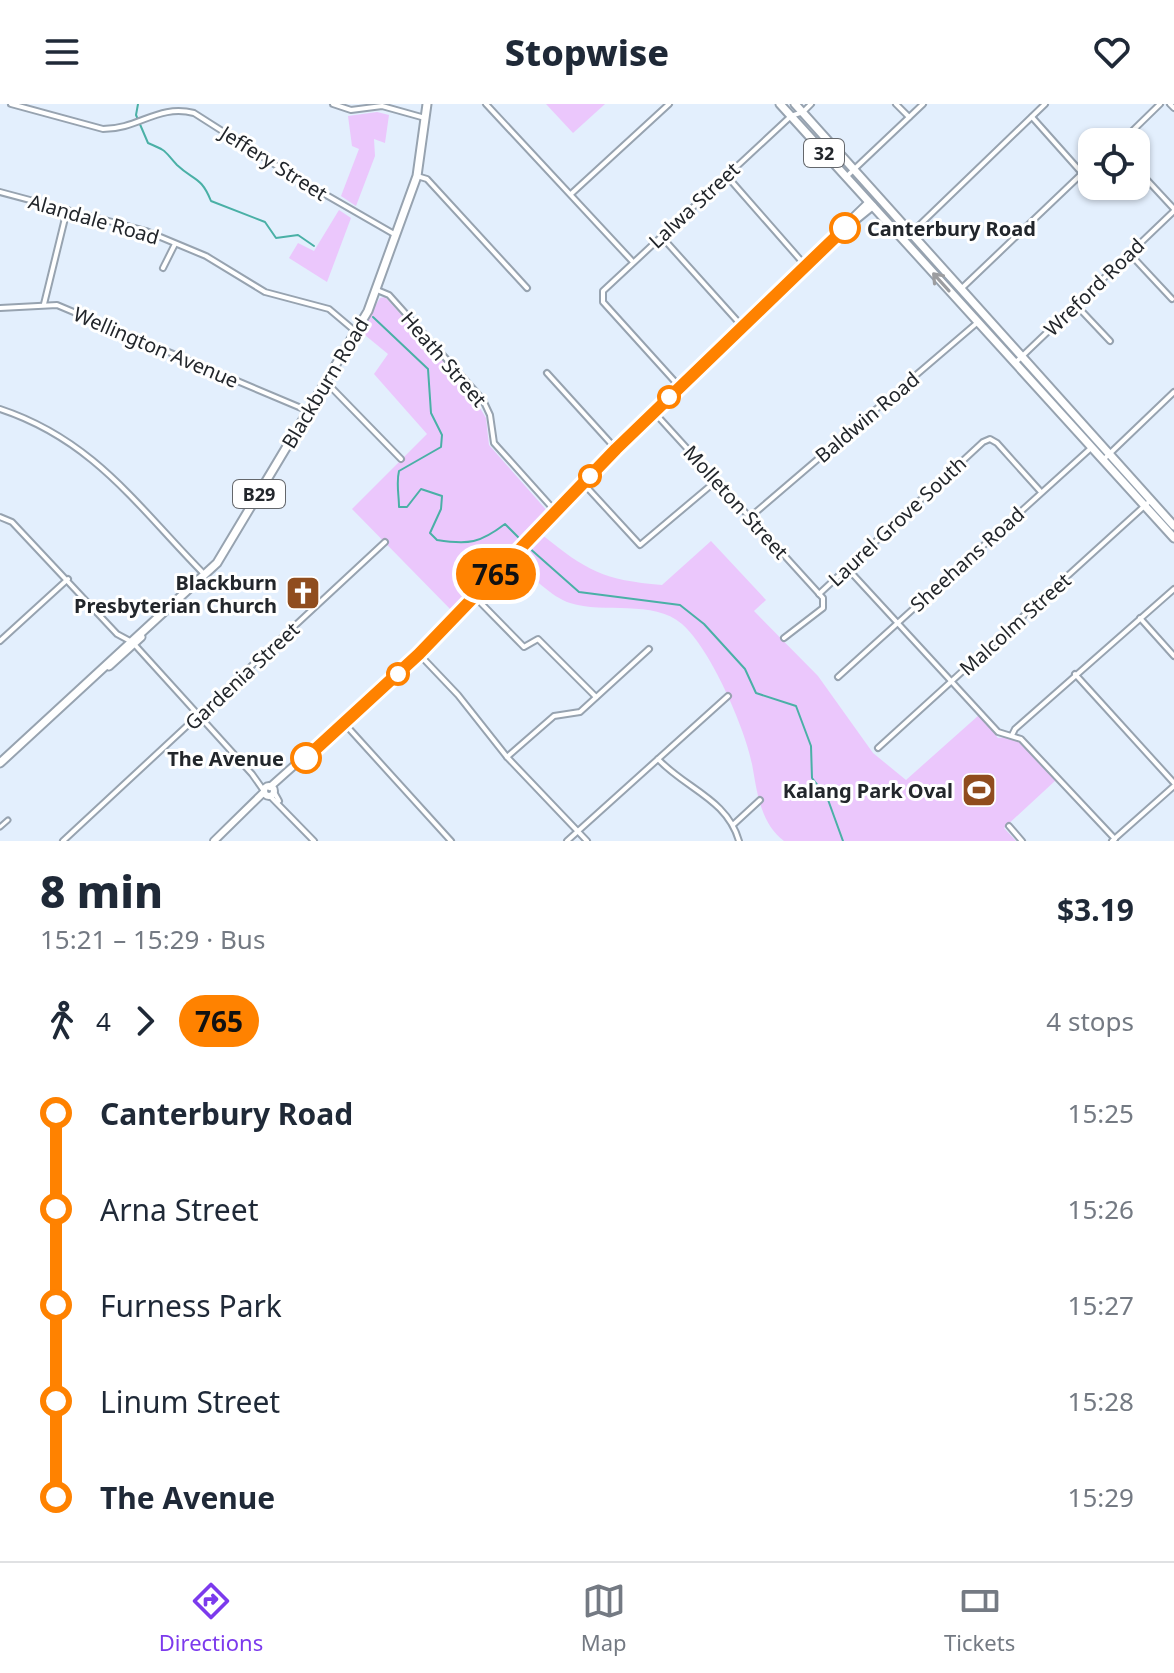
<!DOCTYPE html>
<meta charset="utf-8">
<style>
:root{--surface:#fff;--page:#f6f6f7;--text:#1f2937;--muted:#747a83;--line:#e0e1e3;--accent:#7c3aed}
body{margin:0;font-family:"Noto Sans",sans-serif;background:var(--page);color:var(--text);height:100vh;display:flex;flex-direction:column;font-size:30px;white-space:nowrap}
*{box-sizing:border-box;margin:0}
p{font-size:26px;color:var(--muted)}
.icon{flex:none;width:44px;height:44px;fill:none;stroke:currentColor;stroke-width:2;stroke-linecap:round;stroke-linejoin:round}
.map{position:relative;height:737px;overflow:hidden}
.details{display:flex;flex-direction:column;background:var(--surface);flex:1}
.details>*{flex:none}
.badge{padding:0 16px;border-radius:26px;font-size:28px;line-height:52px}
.buttons{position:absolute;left:1078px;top:24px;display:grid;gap:16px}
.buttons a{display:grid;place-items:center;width:72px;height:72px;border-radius:16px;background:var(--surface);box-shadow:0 2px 6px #0004;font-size:40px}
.map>.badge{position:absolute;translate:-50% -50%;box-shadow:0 0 0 4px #fff}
.legs{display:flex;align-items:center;gap:12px;height:88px;padding:0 40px;font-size:26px}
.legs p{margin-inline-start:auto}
.overview{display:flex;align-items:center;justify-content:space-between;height:136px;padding:0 40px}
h1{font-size:44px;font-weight:800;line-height:60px}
ul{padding:0 40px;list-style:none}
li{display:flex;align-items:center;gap:28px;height:96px;font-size:30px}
li i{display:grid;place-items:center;width:12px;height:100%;margin:0 10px;background:currentColor}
li i::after{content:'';width:20px;height:20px;margin:-10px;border:6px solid;border-radius:50%;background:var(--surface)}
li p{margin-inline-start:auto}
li:first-child i{background:linear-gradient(#0000 50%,currentColor 0)}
li:last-child i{background:linear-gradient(currentColor 50%,#0000 0)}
header{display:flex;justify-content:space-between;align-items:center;height:104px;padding:0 40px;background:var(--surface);font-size:36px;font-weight:800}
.tab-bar{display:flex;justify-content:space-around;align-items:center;height:112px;border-top:2px solid var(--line);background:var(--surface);font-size:22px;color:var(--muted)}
.tab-bar a{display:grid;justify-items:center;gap:4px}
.tab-bar .on{color:var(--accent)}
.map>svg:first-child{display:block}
.green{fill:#ebc7fc}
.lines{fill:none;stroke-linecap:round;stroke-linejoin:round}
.stream{stroke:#4ab0a6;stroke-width:2}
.pedestrian-casing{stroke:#97a3b0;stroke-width:7}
.minor-casing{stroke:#97a3b0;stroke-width:8}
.tertiary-casing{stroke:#97a3b0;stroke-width:10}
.primary-casing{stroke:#97a3b0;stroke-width:11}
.pedestrian{stroke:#fff;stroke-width:3}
.minor{stroke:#fff;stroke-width:4}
.tertiary{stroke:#fff;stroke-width:6}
.primary{stroke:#fff;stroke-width:7}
.oneway{stroke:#9c9da0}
.line-1-casing{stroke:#fff;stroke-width:18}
.line-1{stroke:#ff8200;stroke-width:12}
.stop-1-dot{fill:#fff;stroke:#ff8200;stroke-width:4}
.labels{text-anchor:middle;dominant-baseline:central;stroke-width:6;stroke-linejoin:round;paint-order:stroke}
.shield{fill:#fff;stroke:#64676b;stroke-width:2}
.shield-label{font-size:18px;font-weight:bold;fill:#22262b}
.street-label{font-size:20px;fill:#22262b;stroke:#fff}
.stop-label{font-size:20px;font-weight:bold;fill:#22262b;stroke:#fff;text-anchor:start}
.poi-label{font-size:20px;font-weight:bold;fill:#22262b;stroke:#fff;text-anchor:end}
</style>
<header><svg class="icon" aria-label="menu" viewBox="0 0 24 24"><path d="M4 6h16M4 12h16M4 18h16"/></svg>Stopwise<svg class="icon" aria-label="heart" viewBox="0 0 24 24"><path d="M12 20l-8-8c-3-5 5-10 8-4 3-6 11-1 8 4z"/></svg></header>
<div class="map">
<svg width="1174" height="737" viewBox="0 0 1174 737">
<rect width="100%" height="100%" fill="#e3effd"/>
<!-- green -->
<g class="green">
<path d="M546,0H605L573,29Z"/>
<path d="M377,8L389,11L385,39L374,35L375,52L356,102L341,92L359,45L352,42L348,12Z"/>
<path d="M339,106L351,114L327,178L289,154L298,139L314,147Z"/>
<path d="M385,193L468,284L486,314L489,341L549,409L453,508L352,405L427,330L374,270L388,250L360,227L380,194Z"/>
<path d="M541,430C587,467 603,476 662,481L711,437L766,496L754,507L818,572L873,649L906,676L979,611L998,634L1016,632L1056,676L1004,724L1016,737H784C760,719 757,687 752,660C745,624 710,544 682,520C653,495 604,510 570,499C551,493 531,471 516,459Z"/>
</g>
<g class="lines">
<!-- stream -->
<g class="stream">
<path d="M138,0L136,11L148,39C169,48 163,46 177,61C194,77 201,72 211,97L265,118L276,134L298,131L314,142"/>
<path d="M373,213L428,265L431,309L442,331L441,343L399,367C396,379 399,391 399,403H407L421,385L442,392L441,405L430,429L437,436C469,441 480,439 505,420L523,438"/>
<path d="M527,442L579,488L680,501L704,520L745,565L756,589L796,602L811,642L812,674L827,693L843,737"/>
</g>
<!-- pedestrian casing -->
<g class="pedestrian-casing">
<path id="pedestrian" d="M0,723L8,716"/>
</g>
<!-- minor casing -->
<g class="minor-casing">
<g id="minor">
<path d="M11,0L103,25C139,25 158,0 194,9L288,69L394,130"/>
<path d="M333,0L351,6L382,2L425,14"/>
<path d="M486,0L633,158"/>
<path d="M896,0L909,13"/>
<path d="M1170,0L1174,4"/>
<path d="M1032,13L1081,68"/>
<path d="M1121,38L1160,0"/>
<path d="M1136,64L1174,105"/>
<path d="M726,71L804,160"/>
<path d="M417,72L427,75L527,184"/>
<path d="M846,73L923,0"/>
<path d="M0,88L146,127L206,152L265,188L329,205L355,227"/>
<path d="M571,90L669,0"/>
<path d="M661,132L741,221"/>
<path d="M904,136L1045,0"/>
<path d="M1130,150L1172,195"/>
<path d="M163,164L175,140"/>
<path d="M962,184L1092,60"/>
<path d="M377,186L389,191L483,296L490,311L494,339L556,408"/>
<path d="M44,200L67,106"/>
<path d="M1076,201L1110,237"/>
<path d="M0,204L57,201L306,306"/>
<path d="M1015,259L1174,107"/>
<path d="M547,269L616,345"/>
<path d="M327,279L401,355"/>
<path d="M678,281L603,198V187L791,12L803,8L811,0"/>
<path d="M0,305C94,336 138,403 204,470"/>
<path d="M653,307L823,494V504L784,534"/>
<path d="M1103,356L1174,288"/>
<path d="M583,379L640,441L716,377"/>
<path d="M0,413L12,418L117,530L130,537"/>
<path d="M749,414L978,218"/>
<path d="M847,464L998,628L1021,635L1115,735"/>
<path d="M819,490L983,338L990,335L997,339L1041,388"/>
<path d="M475,493L524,543L538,535L596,593"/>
<path d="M1140,514L1174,552"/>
<path d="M0,537L68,475"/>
<path d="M135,541L252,670L264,687"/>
<path d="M419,550L458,591L507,653L587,737"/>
<path d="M1075,570L1174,679"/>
<path d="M838,573L1091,344"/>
<path d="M344,619L451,737"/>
<path d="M1012,631L1015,625L1174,485"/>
<path d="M878,644L1151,396"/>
<path d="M507,653L554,612L580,608L649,545"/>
<path d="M658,655C686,685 727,695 739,737"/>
<path d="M274,688L279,697"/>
<path d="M270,692L314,737"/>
<path d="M734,720L760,696"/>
<path d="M1009,722L1022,737"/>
<path d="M63,737L385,438"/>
<path d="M567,737L728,592"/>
<path d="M1112,737L1174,682"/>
</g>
</g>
<!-- tertiary casing -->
<g class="tertiary-casing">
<g id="tertiary">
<path d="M857,115L873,102"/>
<path d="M509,453L537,424"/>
<path d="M500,466L653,307L869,98"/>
<circle cx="269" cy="687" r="5"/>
<path d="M270,683L419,550L502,462"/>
<path d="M214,737L264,688"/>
</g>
</g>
<!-- primary casing -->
<g class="primary-casing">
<g id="primary">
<path d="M780,0L1174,434"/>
<path d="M795,0L1174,422"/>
<path d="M109,562L141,533"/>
<path d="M0,659L217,459L368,207L417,72L427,0"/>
</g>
</g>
<!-- pedestrian -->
<use href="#pedestrian" class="pedestrian"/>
<!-- minor -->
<use href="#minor" class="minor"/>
<!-- tertiary -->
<use href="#tertiary" class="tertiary"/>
<!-- primary -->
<use href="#primary" class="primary"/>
</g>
<!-- one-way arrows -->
<defs><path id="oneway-shaft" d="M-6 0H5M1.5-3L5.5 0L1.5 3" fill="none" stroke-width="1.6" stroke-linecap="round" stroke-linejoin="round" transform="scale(2)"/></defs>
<use class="oneway" href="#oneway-shaft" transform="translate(941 178) rotate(-132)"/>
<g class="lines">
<!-- line-1 casing -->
<g class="line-1-casing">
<path id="line-1" d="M306,654L419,550L616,345L845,124"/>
</g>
<!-- line-1 -->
<use href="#line-1" class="line-1"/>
</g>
<!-- icons -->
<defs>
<g id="church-square" transform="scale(1.8)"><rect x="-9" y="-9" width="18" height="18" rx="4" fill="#904d1e" stroke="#fff"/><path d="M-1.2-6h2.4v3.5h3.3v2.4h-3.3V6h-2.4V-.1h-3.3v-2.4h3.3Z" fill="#fff"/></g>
<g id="stadium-square" transform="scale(1.8)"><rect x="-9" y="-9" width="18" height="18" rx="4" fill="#904d1e" stroke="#fff"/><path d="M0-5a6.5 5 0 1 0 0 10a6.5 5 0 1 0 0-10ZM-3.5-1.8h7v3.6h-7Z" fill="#fff"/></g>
</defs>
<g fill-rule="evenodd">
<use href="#church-square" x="303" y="489"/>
<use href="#stadium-square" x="979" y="686"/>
</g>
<!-- markers -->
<g class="stop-1-dot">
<circle cx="845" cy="124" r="14"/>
<circle cx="669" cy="293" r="10"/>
<circle cx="590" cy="372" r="10"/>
<circle cx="398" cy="570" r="10"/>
<circle cx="306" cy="654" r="14"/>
</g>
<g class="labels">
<!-- shield labels -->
<g class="shield">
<rect x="804" y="35" width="40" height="28" rx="6"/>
<rect x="233" y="376" width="52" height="28" rx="6"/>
</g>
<g class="shield-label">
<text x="824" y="49">32</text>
<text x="259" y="390">B29</text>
</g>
<!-- street labels -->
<g class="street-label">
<text transform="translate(274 59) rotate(32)">Jeffery Street</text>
<text transform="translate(694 101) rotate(-43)">Lalwa Street</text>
<text transform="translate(94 115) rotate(16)">Alandale Road</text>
<text transform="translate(1094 183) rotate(-44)">Wreford Road</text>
<text transform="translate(156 243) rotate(23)">Wellington Avenue</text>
<text transform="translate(444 255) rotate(49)">Heath Street</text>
<text transform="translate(325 279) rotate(-59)">Blackburn Road</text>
<text transform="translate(867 313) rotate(-40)">Baldwin Road</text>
<text transform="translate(736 398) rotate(48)">Molleton Street</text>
<text transform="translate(897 417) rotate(-43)">Laurel Grove South</text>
<text transform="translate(967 455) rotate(-42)">Sheehans Road</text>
<text transform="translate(1015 520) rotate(-42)">Malcolm Street</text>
<text transform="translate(242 572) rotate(-43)">Gardenia Street</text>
</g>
<!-- stop labels -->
<g class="stop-label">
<text x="867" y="124">Canterbury Road</text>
<text x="284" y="654" text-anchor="end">The Avenue</text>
</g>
<!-- poi labels -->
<g class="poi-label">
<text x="277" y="478">Blackburn<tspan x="277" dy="23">Presbyterian Church</tspan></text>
<text x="953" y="686">Kalang Park Oval</text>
</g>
</g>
</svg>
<div class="buttons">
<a><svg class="icon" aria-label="locate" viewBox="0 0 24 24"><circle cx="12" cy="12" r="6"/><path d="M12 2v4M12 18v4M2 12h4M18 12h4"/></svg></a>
</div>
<b class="badge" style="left:496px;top:470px;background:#ff8200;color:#111">765</b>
</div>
<section class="details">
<div class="overview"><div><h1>8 min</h1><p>15:21 – 15:29 · Bus</p></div><b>$3.19</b></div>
<div class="legs"><svg class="icon" aria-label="walk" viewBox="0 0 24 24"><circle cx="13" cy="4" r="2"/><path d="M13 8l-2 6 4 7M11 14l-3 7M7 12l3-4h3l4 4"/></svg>4<svg class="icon" aria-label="forward" viewBox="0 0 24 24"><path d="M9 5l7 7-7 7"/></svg><b class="badge" style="background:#ff8200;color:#111">765</b><p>4 stops</p></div>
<ul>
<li><i style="color:#ff8200"></i><b>Canterbury Road</b><p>15:25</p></li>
<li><i style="color:#ff8200"></i><span>Arna Street</span><p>15:26</p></li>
<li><i style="color:#ff8200"></i><span>Furness Park</span><p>15:27</p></li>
<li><i style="color:#ff8200"></i><span>Linum Street</span><p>15:28</p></li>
<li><i style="color:#ff8200"></i><b>The Avenue</b><p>15:29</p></li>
</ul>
</section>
<nav class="tab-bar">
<a class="on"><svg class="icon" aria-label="directions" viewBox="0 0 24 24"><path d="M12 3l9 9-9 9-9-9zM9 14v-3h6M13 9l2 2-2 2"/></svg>Directions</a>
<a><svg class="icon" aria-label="map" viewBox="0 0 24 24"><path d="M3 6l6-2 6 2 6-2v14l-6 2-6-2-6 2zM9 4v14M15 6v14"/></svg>Map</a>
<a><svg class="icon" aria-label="tickets" viewBox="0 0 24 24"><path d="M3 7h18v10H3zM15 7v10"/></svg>Tickets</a>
</nav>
